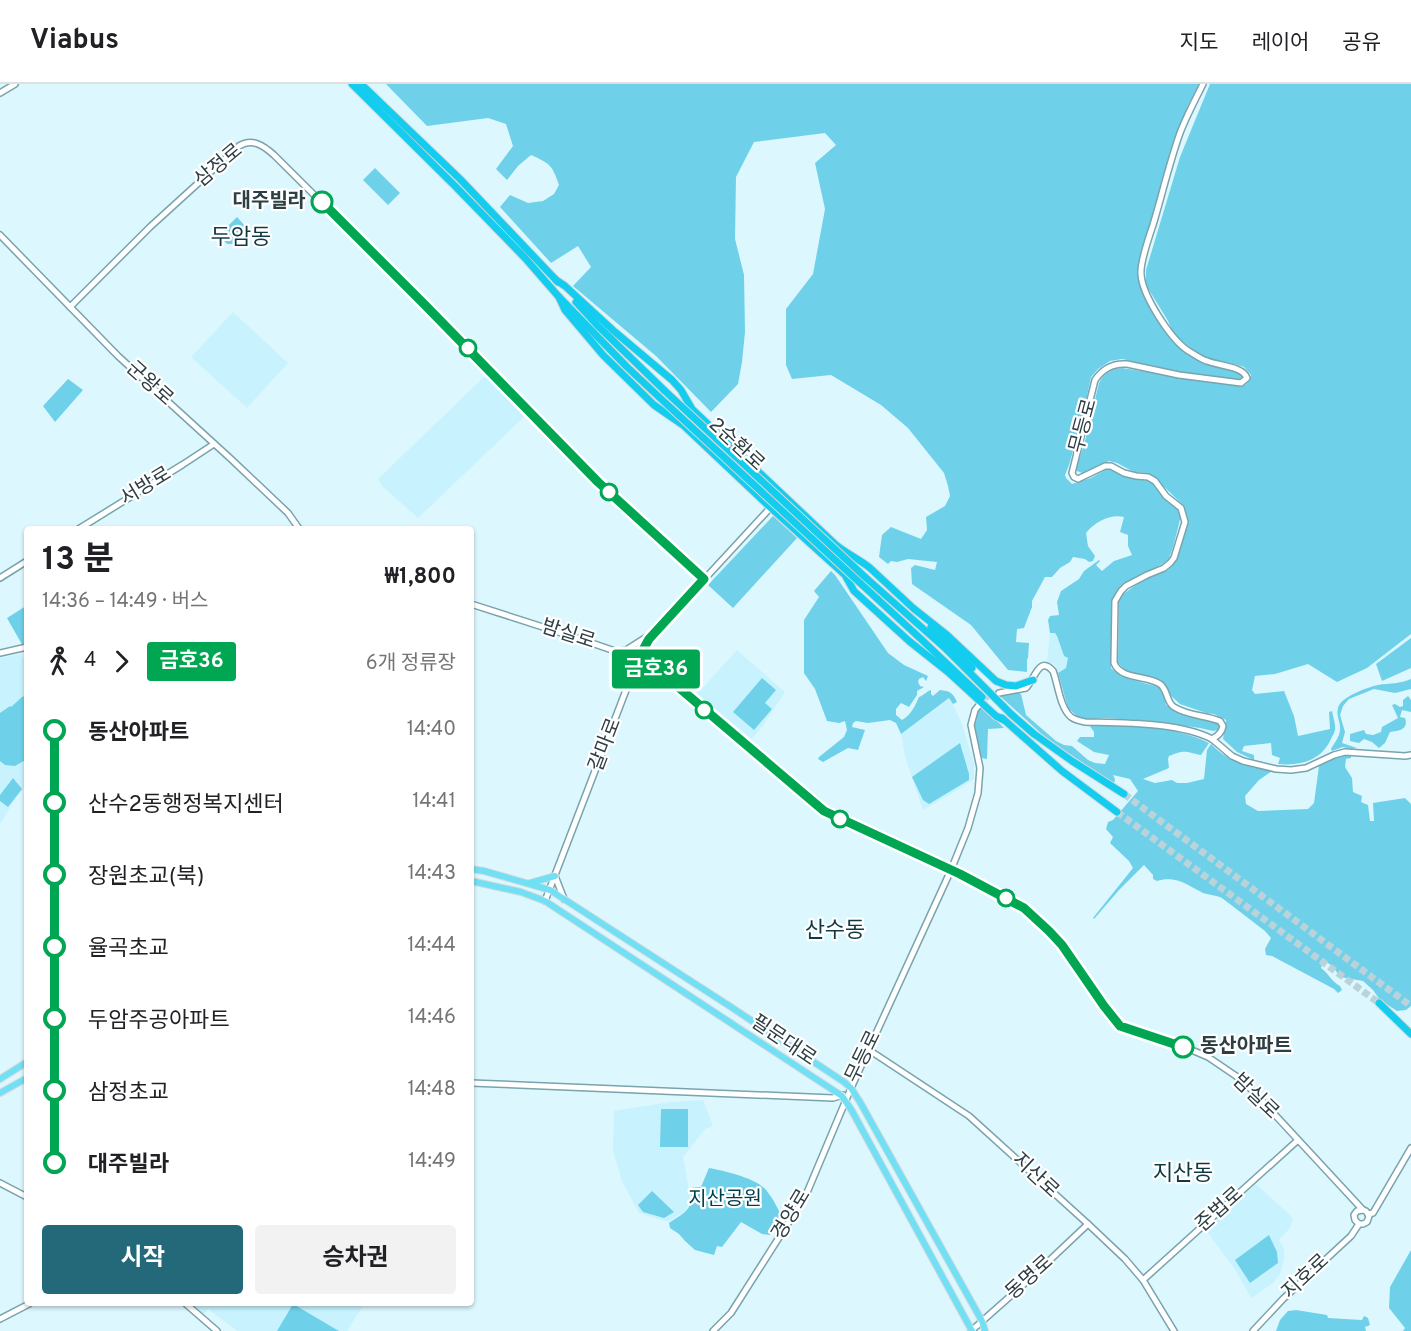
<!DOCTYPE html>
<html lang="ko">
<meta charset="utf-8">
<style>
:root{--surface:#fff;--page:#f2f2f2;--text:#202124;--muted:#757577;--line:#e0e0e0;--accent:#236979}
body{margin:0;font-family:Overpass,"Noto Sans KR",sans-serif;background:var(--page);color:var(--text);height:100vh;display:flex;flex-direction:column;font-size:22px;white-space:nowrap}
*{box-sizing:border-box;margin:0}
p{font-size:20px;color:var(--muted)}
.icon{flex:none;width:33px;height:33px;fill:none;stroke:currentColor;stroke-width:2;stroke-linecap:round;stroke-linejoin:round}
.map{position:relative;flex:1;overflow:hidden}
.side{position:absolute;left:24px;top:442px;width:450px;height:780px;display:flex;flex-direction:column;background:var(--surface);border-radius:6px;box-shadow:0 2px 4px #0004}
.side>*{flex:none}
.badge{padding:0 12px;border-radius:4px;font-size:21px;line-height:39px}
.map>.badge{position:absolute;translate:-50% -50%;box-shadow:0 0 0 3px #fff}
.legs{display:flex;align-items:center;gap:9px;height:66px;padding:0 18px;font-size:20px}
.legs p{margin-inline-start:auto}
.summary{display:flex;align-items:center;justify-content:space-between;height:102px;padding:0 18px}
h1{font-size:33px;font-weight:700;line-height:45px}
.cta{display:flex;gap:12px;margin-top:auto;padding:12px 18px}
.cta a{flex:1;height:69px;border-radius:6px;background:var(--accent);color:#fff;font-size:24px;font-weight:700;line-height:69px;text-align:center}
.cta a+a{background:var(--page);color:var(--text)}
ul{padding:0 18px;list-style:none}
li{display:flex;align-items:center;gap:21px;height:72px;font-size:22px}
li i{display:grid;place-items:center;width:9px;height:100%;margin:0 8px;background:currentColor}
li i::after{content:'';width:15px;height:15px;margin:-8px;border:4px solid;border-radius:50%;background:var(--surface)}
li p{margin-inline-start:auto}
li:first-child i{background:linear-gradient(#0000 50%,currentColor 0)}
li:last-child i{background:linear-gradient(currentColor 50%,#0000 0)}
header{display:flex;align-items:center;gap:36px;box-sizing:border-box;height:84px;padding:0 30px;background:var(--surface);border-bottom:2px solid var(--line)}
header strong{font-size:28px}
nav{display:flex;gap:33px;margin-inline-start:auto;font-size:21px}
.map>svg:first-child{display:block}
.built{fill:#c8f3fe}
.green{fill:#6ed1e9}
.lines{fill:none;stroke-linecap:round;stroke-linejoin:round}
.secondary-tunnel{stroke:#bad2d9;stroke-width:5;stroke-dasharray:5 2.5;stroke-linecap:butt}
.highway-tunnel{stroke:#bad2d9;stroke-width:7;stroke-dasharray:7 3.5;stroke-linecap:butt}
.secondary-casing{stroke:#79a3ad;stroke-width:8}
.primary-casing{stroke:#d5d9da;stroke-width:8}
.highway-casing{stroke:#d5d9da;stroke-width:9}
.secondary{stroke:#fff;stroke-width:5}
.primary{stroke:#71e0f5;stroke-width:6}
.highway{stroke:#13ccee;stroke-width:7}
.highway-bridge-casing{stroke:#d5d9da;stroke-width:9;stroke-linecap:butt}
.highway-bridge{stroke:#13ccee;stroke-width:7}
.line-1-casing{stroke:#fff;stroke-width:14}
.line-1{stroke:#00a651;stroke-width:9}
.stop-1-dot{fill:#fff;stroke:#00a651;stroke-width:3}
.labels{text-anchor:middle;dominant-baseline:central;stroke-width:4.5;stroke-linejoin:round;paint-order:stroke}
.street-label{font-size:20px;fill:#2e3f44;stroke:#fff}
.stop-label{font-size:20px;font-weight:bold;fill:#2e3f44;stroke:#fff;text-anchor:end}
.park-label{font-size:20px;fill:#003e4b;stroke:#fff}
.quarter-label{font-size:22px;fill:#103942;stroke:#fff}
</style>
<header>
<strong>Viabus</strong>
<nav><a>지도</a><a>레이어</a><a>공유</a></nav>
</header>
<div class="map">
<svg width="1411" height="1247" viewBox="0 0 1411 1247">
<rect width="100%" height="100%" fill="#ddf7fe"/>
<!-- built -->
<g class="built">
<path d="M233,228L288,279L247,324L191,273Z"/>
<path d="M484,293L488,294L523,330L524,333L418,434L382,402L378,395Z"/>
<path d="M1050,549H1055L1057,552L1064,572L1068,573L1066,584L1058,589L1056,582L1047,577Z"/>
<path d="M737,566L785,608L762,643L752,655L697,610Z"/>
<path d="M20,570L27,579V699L14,717L0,740V574Z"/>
<path d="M950,614L962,640L974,679V695L954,708L923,726L906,676L901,650Z"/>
<path d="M703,1016L713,1042L705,1045L683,1073L691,1116L685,1127L668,1138L639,1129L622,1097L613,1067L614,1027L670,1018Z"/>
<path d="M1256,1100L1293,1134L1290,1144L1279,1156L1284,1165V1176L1280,1190L1273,1199L1251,1214L1236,1187L1205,1145Z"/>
<path d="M193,1220H364L347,1247H237L208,1225L204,1230Z"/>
</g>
<!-- green -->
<g class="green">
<path d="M386,0H1199L1188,21L1162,95L1152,134L1142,165L1138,188L1140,200L1150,222L1182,264L1196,275L1224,284L1235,285L1245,293L1243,295L1238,296L1190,290L1122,275L1110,277L1098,285L1091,293L1082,335L1069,381L1065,391L1066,394L1072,400L1091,394L1107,385L1113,386L1127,393L1152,398L1163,412L1176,422L1181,432L1173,463L1168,477L1123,500L1116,508L1112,518L1113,530L1111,584C1125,597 1146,598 1163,605L1166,621C1185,632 1199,634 1220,639L1218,646L1213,647L1200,644L1151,637L1105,634L1081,636L1068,624L1058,589L1066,584L1068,574L1064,572L1057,552L1055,549H1050L1048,536L1050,532L1059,531L1057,518L1061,507L1079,495L1084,487L1099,476L1100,477L1096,481L1102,487L1114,477L1132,471L1128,462V451L1120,448L1124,433C1110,430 1095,438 1086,449L1088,462L1095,472L1093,477L1089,478L1085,475L1073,473L1070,478L1060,484L1052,493H1045L1032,517V523L1024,544L1017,545L1016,558L1029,559L1028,574L1027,576V588L1008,586L971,541L912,500L911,484L915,481L935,486L937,478L908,475L897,478L891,477L888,480L879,473L882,451L891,443L921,455L927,446L926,433L945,422L950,412L948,402L944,389L908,344L881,321L831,291L792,295L786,281V225L813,190L825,125L815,79L836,61L825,49L754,58L736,93L735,155L744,191L745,248L742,278L738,300L711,328L656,272L573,202L591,183L578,162L551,179L500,123L510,111L528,119L543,117L554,110L559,101C552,81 551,80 531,71L518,82L507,96L496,85L513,62L506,40L488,34L427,42Z"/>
<path d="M1210,0H1411V550L1367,584L1337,598L1308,580L1275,590L1255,592L1252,606L1255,610L1284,607L1294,632L1298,652L1330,645L1329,628L1332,627C1333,633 1336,641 1335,646C1334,650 1332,652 1331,655C1321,677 1300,682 1278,680L1280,674L1272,671L1271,659L1244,662L1242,667L1254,671V676L1237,668L1223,655L1226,636L1214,630L1206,629L1180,620L1169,610L1164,601L1126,587L1118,579L1119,517L1122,511L1133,503L1145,495L1168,486L1174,479L1188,436L1184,422L1153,392L1147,389L1134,388L1117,379L1109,377L1082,389L1077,387L1076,384L1084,361L1099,299C1104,289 1111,285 1122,284L1224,300L1245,301L1250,296L1251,291L1244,283L1238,281L1212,276L1196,269L1173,249L1168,237L1146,201V186L1180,73Z"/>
<path d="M375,84L400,109L388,121L363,96Z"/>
<path d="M237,133L245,142L248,160H227L219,151Z"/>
<path d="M68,295L83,306L55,338L43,322Z"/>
<path d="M773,432L797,454L733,524L708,501Z"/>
<path d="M831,487L835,491L888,569L904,581L928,592L926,597L923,593L919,595L918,598L920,602L924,603L917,607V611L909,623L901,619L896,625V631L902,636C911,631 915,622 919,613C924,611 927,607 931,606V610L933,612L940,606C950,607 953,609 957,618L953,620L949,614L901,650L896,639L890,636L868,639L856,637L853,639L852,643L865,646L858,666L848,664L823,678L818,675L819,673L844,653L847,646L845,637L839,639L827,637L815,605L804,589V536L819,513L814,507Z"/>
<path d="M26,522L27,563L24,564L7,534Z"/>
<path d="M1411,554V584L1382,597L1376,580Z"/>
<path d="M762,594L776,606L765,619L772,625L754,646L733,628Z"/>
<path d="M1411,595V605L1395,609L1374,605L1349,615L1343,622L1340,631L1345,648L1342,659L1357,664L1351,665L1343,663L1332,667L1331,665C1335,658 1341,651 1340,643C1340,637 1336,631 1338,624C1340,613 1368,603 1378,601C1390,599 1400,600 1411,595Z"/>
<path d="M1016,608L1021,610L1026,631L1056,657L1064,661L1072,662L1088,676L1095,679L1105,680L1109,671L1094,668L1077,657L1080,653H1094V648L1089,641C1128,641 1172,641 1209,659L1201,671C1185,668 1186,665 1169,672L1168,675L1169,684L1143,695L1155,699L1172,696L1177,699H1187L1204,695L1207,666L1211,660C1228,678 1249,683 1272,687L1259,696L1245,712L1246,720L1258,727L1308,725L1314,719L1319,682C1329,676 1338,671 1351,672V674L1346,675L1345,683L1352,694L1353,708L1362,712L1361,718L1368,721L1370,737H1374L1373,719L1405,714L1411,720V922L1406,926L1397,927L1380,916L1373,906L1363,897L1340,893L1334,884L1328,879L1322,880L1321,884C1329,890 1332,898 1340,902L1342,906L1338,909L1334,905L1272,872L1266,871L1265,865L1271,854L1265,847L1222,814C1216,811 1210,811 1203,809C1199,807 1194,804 1190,802C1180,796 1168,793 1157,797L1153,795V791L1144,781L1119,806L1094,835L1093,834L1133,784L1129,777L1110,759L1113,753L1106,745L1108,738L1113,736L1138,707L1130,695L1113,691L1115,695L1114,700L1046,654L1000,612Z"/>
<path d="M27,611V675L15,682L5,681L0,677V629L10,622L11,623L22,613Z"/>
<path d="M1408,612L1411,616V628L1402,626L1400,633L1405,634C1409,646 1398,647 1390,648L1385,659L1379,664L1372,658L1364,655L1359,659L1350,657V650L1364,646L1366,650L1373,651L1381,648L1382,643L1398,634L1392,621L1395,620L1400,623L1403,622V616Z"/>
<path d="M982,622L1004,644L988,645L987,675L982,674C977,658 967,636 982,622Z"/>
<path d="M960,659L969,690V696L929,720L923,716L912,693Z"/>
<path d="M13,694L22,705L8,723L0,717V711Z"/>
<path d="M661,1025H688V1063H660Z"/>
<path d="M709,1084C725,1087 756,1094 766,1106C773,1114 778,1125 783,1135L784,1138L770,1151L762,1150L741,1138L722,1163L717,1162L714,1171L695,1166L685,1157L679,1150L670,1144L669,1139C686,1128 693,1126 691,1104L701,1103Z"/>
<path d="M652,1107L674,1128L664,1134L643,1128L638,1121Z"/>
<path d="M1269,1151L1277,1168L1278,1179L1250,1199L1235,1176Z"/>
<path d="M1411,1166V1247H1403L1405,1244L1389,1224L1390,1203Z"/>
<path d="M293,1220L339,1247H277Z"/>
<path d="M1296,1226L1327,1231L1328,1234L1362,1236L1364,1232L1368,1234L1370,1241L1365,1243L1366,1247H1276L1280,1236L1288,1227Z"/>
</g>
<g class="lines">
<!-- secondary-tunnel -->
<path class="secondary-tunnel" d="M980,620L990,611L999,609"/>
<!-- highway-tunnel -->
<g class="highway-tunnel">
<path d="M1124,710L1411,922"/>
<path d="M1117,728L1379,919"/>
</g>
<!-- secondary casing -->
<g class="secondary-casing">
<g id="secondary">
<path d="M0,9L15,0"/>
<path d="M0,151L118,272L231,375L288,429L300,446"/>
<path d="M70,223L150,143L239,62C252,54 263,61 274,71L424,220L566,366L598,398L704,495"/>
<path d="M77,446L182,381L214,360"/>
<path d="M0,494L27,477"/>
<path d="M471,520L574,553L650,579L824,727L960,790L1024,824L1049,847L1062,861L1104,922L1120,942L1194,967L1208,973L1236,992L1252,1006L1363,1126L1366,1127L1369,1132L1367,1138L1363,1140H1359L1351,1152L1283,1215L1253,1247"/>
<path d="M618,568L626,566L651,550"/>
<path d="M0,569L27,563"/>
<path d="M999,609L1026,604C1035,595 1039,571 1053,587C1058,600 1060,624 1071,633C1075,636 1080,637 1085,638C1122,639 1179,638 1212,655C1218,652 1222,648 1223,642L1220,637C1205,631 1188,632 1174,623C1166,618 1168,606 1160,600C1146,591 1121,596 1114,579L1115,517L1121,507L1126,502L1147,491L1164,484L1170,479L1174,474L1185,438L1181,424L1166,412L1155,397L1148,393L1136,392L1124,389L1111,382H1105L1078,395L1074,393L1072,389L1095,296C1103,284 1113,279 1127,280L1179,291L1241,299L1247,294C1243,282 1219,282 1207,277C1200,275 1194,270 1187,266C1170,254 1142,211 1141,190C1140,178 1149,153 1153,141C1162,111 1169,80 1180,49C1186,33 1195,16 1203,0"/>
<path d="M1212,655L1232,672L1243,677L1276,685L1291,686L1306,684L1334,671L1345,668L1405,672L1411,671"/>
<path d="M555,792L564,815"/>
<path d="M545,817L638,575L652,552L772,422"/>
<path d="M869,966L969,1032L1088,1140L1125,1175L1143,1196L1174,1247"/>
<path d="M471,999L833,1014L843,1011"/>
<path d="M0,1099L27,1113"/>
<path d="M1368,1130L1373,1129L1411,1064"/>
<path d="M1359,1140L1355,1136L1354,1131L1357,1127L1363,1126"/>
<path d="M1143,1196L1298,1056"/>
<path d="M186,1220L217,1247"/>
<path d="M0,1235L29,1220"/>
<path d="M713,1247L731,1229L806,1111L851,1004L951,786L968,744L978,709L980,684L971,641L975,626L980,620"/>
<path d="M971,1247L1033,1192L1088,1140"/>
</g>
</g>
<!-- primary casing -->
<g class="primary-casing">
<g id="primary">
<path d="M471,785L484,787L550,806L731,923L844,998L851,1004L860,1018L982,1237L985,1247"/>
<path d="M471,797L521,808L545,817L842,1012L852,1027L972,1247"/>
<path d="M530,799L555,792"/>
<path d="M0,995L27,978"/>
<path d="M0,1009L27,994"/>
</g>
</g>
<!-- highway casing -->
<g class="highway-casing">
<g id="highway">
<path d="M352,0L455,102L525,174L559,213L626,282L659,313"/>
<path d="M361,0L460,95L558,198"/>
<path d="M556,196L565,202L615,248L672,296L681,306L692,325L836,461C847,470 859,475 870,484L913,524L947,551L996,597L1006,601L1016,602L1033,596"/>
<path d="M559,213L565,226L603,271L654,321L683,341L771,424L845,491L854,507L909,557L948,588L996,632L1004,636"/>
<path d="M576,218L597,241L665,307"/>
<path d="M728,373L781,419"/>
<path d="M865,493L946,565L1011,630L1034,650L1072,677L1124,710"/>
<path d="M859,498L922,556L982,613"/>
<path d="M931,543L972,584"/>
<path d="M1002,634L1062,687L1117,728"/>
<path d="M1379,919L1411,950"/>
</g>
</g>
<!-- secondary -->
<use href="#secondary" class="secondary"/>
<!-- primary -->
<use href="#primary" class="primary"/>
<!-- highway -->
<use href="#highway" class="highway"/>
<!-- highway-bridge casing -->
<g class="highway-bridge-casing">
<g id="highway-bridge">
<path d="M665,307L865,493"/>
<path d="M659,313L859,498"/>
</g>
</g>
<!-- highway-bridge -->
<use href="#highway-bridge" class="highway-bridge"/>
</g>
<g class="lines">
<!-- line-1 casing -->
<g class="line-1-casing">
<path id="line-1" d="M322,118L424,220L598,398L704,495L649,555L638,575L650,579L824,727L960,790L1024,824L1049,847L1062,861L1104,922L1120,942L1183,963"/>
</g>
<!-- line-1 -->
<use href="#line-1" class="line-1"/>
</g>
<!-- markers -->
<g class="stop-1-dot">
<circle cx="322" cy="118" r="10"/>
<circle cx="468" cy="264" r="8"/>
<circle cx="609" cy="408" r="8"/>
<circle cx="704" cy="626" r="8"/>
<circle cx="840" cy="735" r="8"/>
<circle cx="1006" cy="814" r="8"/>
<circle cx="1183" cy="963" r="10"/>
</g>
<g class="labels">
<!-- street labels -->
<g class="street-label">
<text transform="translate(219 82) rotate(-40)">삼정로</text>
<text transform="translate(149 300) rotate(42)">군왕로</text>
<text transform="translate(1084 342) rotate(-75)">무등로</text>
<text transform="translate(736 361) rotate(43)">2순환로</text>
<text transform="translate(146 403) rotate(-31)">서방로</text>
<text transform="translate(568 551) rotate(18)">밤실로</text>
<text transform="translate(606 661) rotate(-69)">갈마로</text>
<text transform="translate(783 957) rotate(34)">필문대로</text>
<text transform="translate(864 973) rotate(-64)">무등로</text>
<text transform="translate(1255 1013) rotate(44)">밤실로</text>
<text transform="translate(1035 1092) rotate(43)">지산로</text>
<text transform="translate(1220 1126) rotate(-42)">준법로</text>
<text transform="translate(792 1131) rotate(-59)">경양로</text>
<text transform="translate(1306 1193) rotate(-43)">지호로</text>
<text transform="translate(1030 1194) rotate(-42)">동명로</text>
</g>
<!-- stop labels -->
<g class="stop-label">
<text x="306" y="118">대주빌라</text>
<text x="1200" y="963" text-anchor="start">동산아파트</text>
</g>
<!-- park labels -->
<g class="park-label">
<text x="725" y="1116">지산공원</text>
</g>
<!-- quarter labels -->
<g class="quarter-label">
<text x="241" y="154">두암동</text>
<text x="835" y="847">산수동</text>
<text x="1183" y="1090">지산동</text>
</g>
</g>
</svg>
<b class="badge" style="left:656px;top:585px;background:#00a651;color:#fff">금호36</b>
<section class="side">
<div class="summary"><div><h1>13 분</h1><p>14:36 – 14:49 · 버스</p></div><b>₩1,800</b></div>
<div class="legs"><svg class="icon" aria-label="walk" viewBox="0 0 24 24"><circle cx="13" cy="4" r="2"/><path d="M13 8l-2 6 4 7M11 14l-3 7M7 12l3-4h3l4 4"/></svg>4<svg class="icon" aria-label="forward" viewBox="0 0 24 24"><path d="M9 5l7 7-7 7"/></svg><b class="badge" style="background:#00a651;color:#fff">금호36</b><p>6개 정류장</p></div>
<ul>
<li><i style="color:#00a651"></i><b>동산아파트</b><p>14:40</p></li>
<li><i style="color:#00a651"></i><span>산수2동행정복지센터</span><p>14:41</p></li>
<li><i style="color:#00a651"></i><span>장원초교(북)</span><p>14:43</p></li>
<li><i style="color:#00a651"></i><span>율곡초교</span><p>14:44</p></li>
<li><i style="color:#00a651"></i><span>두암주공아파트</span><p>14:46</p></li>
<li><i style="color:#00a651"></i><span>삼정초교</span><p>14:48</p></li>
<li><i style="color:#00a651"></i><b>대주빌라</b><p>14:49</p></li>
</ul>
<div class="cta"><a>시작</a><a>승차권</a></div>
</section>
</div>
